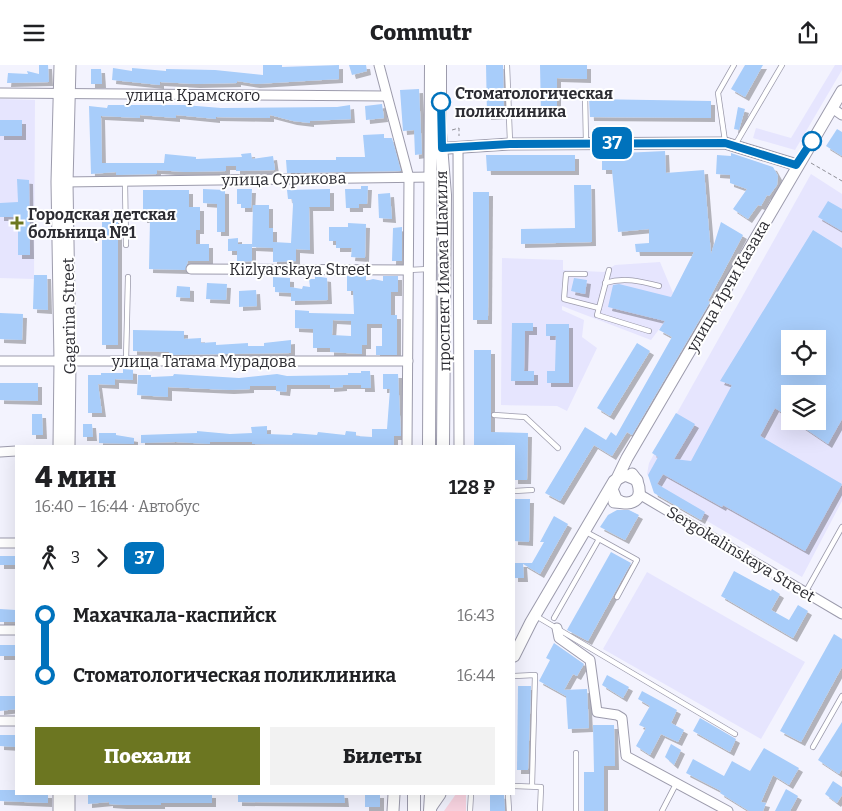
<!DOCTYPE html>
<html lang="ru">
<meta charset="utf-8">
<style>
:root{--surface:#fff;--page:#f2f2f2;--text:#202124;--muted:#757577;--accent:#6c7621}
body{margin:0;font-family:Bitter,serif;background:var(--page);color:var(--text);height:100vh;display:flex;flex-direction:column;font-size:19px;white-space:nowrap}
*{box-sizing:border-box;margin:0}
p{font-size:16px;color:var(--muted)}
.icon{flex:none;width:28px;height:28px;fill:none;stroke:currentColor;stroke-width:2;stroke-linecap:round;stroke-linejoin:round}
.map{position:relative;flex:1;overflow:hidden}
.side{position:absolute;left:15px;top:380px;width:500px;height:350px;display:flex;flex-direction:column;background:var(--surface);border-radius:0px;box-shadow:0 5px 20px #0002}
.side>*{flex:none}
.badge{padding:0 10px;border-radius:8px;font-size:18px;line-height:32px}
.buttons{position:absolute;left:781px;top:265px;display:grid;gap:10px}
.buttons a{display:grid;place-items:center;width:45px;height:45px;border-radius:0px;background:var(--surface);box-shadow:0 5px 20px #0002;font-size:25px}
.map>.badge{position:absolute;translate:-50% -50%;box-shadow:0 0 0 2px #fff}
.legs{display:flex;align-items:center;gap:8px;height:55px;padding:0 20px;font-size:16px}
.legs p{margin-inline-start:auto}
.headline{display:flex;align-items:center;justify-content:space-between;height:85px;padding:0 20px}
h1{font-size:28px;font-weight:800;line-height:38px}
.cta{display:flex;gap:10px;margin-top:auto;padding:10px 20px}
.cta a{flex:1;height:58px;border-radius:0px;background:var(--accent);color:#fff;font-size:20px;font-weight:800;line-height:58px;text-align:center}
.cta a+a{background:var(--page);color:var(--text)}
ul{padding:0 20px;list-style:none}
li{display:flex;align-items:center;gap:18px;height:60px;font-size:19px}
li i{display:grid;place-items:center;width:8px;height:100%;margin:0 6px;background:currentColor}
li i::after{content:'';width:12px;height:12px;margin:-6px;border:4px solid;border-radius:50%;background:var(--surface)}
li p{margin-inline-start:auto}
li:first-child i{background:linear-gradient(#0000 50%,currentColor 0)}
li:last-child i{background:linear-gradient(currentColor 50%,#0000 0)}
header{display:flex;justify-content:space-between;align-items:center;height:65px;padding:0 20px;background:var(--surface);font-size:22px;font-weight:800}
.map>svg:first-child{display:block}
.built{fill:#e6e5fe;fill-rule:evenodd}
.green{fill:#fad5e2}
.building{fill:#a8cdfa;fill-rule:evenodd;filter:url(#shadow)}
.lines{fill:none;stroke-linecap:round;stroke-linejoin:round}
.lane-casing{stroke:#9c9bac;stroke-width:6}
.street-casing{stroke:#9c9bac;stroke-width:11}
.secondary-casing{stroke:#9c9bac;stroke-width:13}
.primary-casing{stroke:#9c9bac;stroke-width:14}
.path{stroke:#8f8f97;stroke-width:1;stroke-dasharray:4 2.5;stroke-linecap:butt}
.lane{stroke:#fff;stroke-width:4.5}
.street{stroke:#fff;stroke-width:9}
.secondary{stroke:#fff;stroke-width:11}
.primary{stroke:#fff;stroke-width:12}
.line-1-casing{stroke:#fff;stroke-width:11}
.line-1{stroke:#0072bc;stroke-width:8}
.stop-1-dot{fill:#fff;stroke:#0072bc;stroke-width:2.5}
.poi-dot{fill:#6c7621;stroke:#fff;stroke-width:2}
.labels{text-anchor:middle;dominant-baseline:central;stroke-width:4;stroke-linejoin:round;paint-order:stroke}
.stop-label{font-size:16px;font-weight:bold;fill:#2d2d33;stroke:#fff;text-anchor:start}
.street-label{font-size:16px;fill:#2d2d33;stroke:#fff}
.poi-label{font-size:16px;font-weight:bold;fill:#2d2d33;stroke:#fff;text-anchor:start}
</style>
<header><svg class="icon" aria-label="menu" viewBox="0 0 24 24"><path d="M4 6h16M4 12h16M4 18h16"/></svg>Commutr<svg class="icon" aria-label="share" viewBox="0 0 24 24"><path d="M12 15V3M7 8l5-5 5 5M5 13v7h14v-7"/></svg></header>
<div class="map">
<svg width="842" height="746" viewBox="0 0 842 746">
<defs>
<filter id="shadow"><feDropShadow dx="4" dy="4" stdDeviation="0" flood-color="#0004"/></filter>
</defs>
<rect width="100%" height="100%" fill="#f3f3fe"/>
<!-- built -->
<g class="built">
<path d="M835,0H842V5L795,85L753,73L756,63L791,73Z"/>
<path d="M0,34L35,35L34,214L0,213Z"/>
<path d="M811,109L842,129V436L802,512L658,427L647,409L649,398ZM790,274H818V301H790ZM790,329H818V356H790Z"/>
<path d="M502,193L563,195V205L604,207L615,200L660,197L673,228L669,236L673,266L660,263L651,275L562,241V245L584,255L582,272L597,283L567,346L557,341L501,340Z"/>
<path d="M647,507L805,597L761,674L603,584Z"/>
</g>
<!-- green -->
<path class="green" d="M456,729H466V746H444Z"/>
<!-- building -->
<g class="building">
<path d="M39,0H48L49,17L7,18L8,8L28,9L27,6L39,9Z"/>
<path d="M263,0H282V2L339,0V14L256,19L237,16V18L196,19L160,17V20L112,15L113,3L132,6V3L166,6V4L215,5L263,10Z"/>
<path d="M349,0H366L367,6L352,10Z"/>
<path d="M486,0H503L504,50L487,51Z"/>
<path d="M540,0H587V14L557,13V50H541Z"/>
<path d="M745,0H763L745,32L731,24Z"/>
<path d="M91,4H101L102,19H91Z"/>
<path d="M419,24L422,89L415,90L414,65L403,66L400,25Z"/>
<path d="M589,34L711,36V53L590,52Z"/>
<path d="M382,39L384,53L366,55L365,41Z"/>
<path d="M108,40H184L221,43L337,42L350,40L351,54L310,56V58L293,56L270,50V53L216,52V54L176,50V53L140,50V53L101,51L102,98H164L165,89L196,92V94L242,92L241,89L251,88L252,94L273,91L275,105L236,106V101H226V106L185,107L157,105V109L116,110V107L91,109L89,41L107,43Z"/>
<path d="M738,42L745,44L739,65L734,64Z"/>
<rect x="0" y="55" width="22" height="16"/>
<path d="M837,64L842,67V91L826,81Z"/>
<path d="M384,69V73H392L401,106L287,108L286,95H336V92H365L363,70Z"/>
<path d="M665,86L666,108L704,105L711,189L721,157L743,170L708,236L710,237L632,370L627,367L612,391L594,380L560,436L545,428L585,362L606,375L611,367L616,371L672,272L659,265L665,256L608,242L613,220L619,219L671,232L694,187H636L635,179L649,178V164L618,167L612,105H602V89Z"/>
<path d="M731,88L773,102L778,111L777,120L769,131L767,130L761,141L758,140L748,154L733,144L747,124L730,118V110L716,109L717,90L731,91Z"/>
<path d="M486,90H575V106H487Z"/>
<path d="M17,114L29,115L30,190H18V152H0V138L18,137Z"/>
<path d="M574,120H591L592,177L521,179V164L575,163Z"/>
<path d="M361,121H368L367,139H359V143H346L345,124H361Z"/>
<path d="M203,124L225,125V167H217V139L203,138Z"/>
<path d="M237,124H252L251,143H241V139H237Z"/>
<path d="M330,124V142H309L310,185L296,184V196L273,197V183L252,182L253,140H269V163H273V177L291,178L293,140L292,134H288L287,125Z"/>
<path d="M143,125H189V142H200V165H196V179H209V196H188L185,205L149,204L150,154H143Z"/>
<path d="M473,127H489L488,255H473Z"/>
<path d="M390,128L392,154L379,153L378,129Z"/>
<path d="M828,136L842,144V166L818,152Z"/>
<rect x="102" y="154" width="16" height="126"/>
<path d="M348,158L366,159L365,193L351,192L352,183H336V176H329V162H348Z"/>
<path d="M402,162V196H392L393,163Z"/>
<path d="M813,165L842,183V354L828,379L794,356H818V329H790V353L775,343L760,371L842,419L805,486L723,440L722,442L663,409L657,419L705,447L701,455L654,428L648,410L658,392L652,388L676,348L695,359L674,394L691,396L732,320L720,316ZM790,274H818V301H790Z"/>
<path d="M238,173V179H252V196L237,197V186H228V174Z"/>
<path d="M34,210H47L48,245L33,244Z"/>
<path d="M315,211L327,213L328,235L291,236V228L275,227V222H273V212L290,213V222L302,224L303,221L310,222L309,214H315Z"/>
<path d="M347,211H366V216L373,214L383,216V211H398V227H391V250H397V290H376V281H382V259H367V280H362V289L330,287V283H313V264L295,263V245L309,246V248L354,249L353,226H347ZM333,255L351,256V271L332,270Z"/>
<path d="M574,213L587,215L585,229L571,226Z"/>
<path d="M207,218L227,219L226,235L206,234Z"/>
<path d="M177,221L190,222V233L176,232Z"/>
<path d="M256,225L257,241L239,242V226Z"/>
<path d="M0,248L23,249L22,275L0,274Z"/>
<path d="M512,258H533V266H525L524,306H534V316H511Z"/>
<path d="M546,259H569V318H547V306H555L556,271H546Z"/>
<path d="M133,265L184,266V274L201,273V278L216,277V280L248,278V281H264V278L291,275V288L169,290V287L133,286Z"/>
<path d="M637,278L650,286L610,351L597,343Z"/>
<path d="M474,285H491V367L528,368L527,415H514V381H474Z"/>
<path d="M123,304L133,305V315L115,314V320L98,319L102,348H88V310H101V308H123Z"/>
<path d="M361,306H370L371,323H361V320H343V322L330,323V320H287L286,327L276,326V321H250V324L230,325L168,322V332L137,330L138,310H151V312L173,311L174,309L239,313L277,309L287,311L348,310V308H361Z"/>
<path d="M383,309H398L401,371H394V381L252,379V377H210V379L176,377L141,378V370L197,368V366L230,369L252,368L251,362L267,361V369L292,370L293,368L317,370L318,367L345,370L346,366L356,367V371L372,372V364H387L390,324H383Z"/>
<path d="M0,318H38V336L0,335Z"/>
<path d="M32,349H42L43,370H32Z"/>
<path d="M83,359H92L93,372H83Z"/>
<path d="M99,368H116V370L134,373V379L99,378Z"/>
<path d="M514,434H530L529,477L514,476Z"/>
<path d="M617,445H629L639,450L625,475L600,462L608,450Z"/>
<path d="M554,451L568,459L540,509L523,499L524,513H514V498H532L544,477H540Z"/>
<path d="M611,487L631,498L588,576L567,565Z"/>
<rect x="0" y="491" width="16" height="9"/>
<path d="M734,506L771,526L772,524L780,529L771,545L789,555L798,540L808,546L793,573L721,531Z"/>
<path d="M0,544L16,545V557H0Z"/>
<path d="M834,569L842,574V602L801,677L780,666Z"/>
<path d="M554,578L584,599L577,611L573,609L564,625L587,624L589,663L568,664L566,631L539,616L550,595L546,593Z"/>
<rect x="0" y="580" width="16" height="11"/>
<path d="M607,610L629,622L623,633L602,620Z"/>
<path d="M518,621H531L528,705H517Z"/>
<path d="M642,626L677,645L671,658L684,665L678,677L661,669L650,690L636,681L646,663L639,660L650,641L638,634Z"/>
<path d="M0,631H16V644L0,646Z"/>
<path d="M700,653L736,674L730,687L693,666Z"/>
<path d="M842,657V704L839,709L818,695Z"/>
<path d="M593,660H614L615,701H604V746H584V707H594Z"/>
<path d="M0,670H16V682L0,681Z"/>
<path d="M671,679L681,685L674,700L665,692Z"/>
<path d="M764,683L799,703L789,720L773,710L761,737L766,738L763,746H749L720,728L721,726L686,708L693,694L724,711L732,696L750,706Z"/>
<path d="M833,716L842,722V730L837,738L825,729Z"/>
<path d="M786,724L798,731L790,746H775Z"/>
<path d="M0,725H16V729H48V738L0,736Z"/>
<path d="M88,729H212V738H161V740H123L109,739V737L88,739Z"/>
<path d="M238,729H344L345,738L238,737Z"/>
<rect x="365" y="729" width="15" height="13"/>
<path d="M490,729L504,730L505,746H490Z"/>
</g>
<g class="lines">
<!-- lane casing -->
<g class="lane-casing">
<g id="lane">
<path d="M507,0L510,77"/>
<path d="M585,29L586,78"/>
<path d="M725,76L718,28L734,0"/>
<path d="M735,80L782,0"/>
<path d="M125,117L126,180"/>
<path d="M408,205L429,204"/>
<path d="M585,209H566L564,234L599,243L609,205"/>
<path d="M605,218C624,212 640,216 659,221"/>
<path d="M599,243L597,250L649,266"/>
<path d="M126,296L128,212"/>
<path d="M494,350L525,352L558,383"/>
<path d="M514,426L532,425"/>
<path d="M599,474L637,495L617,532"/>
<path d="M805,528L842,462"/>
<path d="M536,551L735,669"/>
<path d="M554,553L599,474L586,467"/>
<path d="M514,611L535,610L532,721"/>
<path d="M813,682L842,631"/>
<path d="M576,688V746"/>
<path d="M514,721L541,722L540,746"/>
<path d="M508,729L509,746"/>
<path d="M470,746L471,729"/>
<path d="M662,746L676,719"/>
</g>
</g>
<!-- street casing -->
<g class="street-casing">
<g id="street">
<path d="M379,0L409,113L407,381"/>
<path d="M0,28L386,31"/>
<path d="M832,43L842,50"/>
<path d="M458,82L459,381"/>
<path d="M63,117L432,112"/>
<path d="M191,204L408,205"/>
<path d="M0,296H408"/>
<path d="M0,387L16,386"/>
<path d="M639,429L842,549"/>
<path d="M0,478H16"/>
<path d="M557,563L559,573L590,595L597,647L617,650L622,653L626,691L728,746"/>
<path d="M0,565H16"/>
<path d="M0,656H16"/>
</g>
</g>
<!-- secondary casing -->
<g class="secondary-casing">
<g id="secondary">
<path d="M433,84L510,79L725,78L797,100"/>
<path d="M59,381L60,296L57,117L60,0"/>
<path d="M69,381L70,296L67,118L70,0"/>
<path d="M614,437C618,437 623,438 627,438C645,437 640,418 632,409"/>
<path d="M621,437L616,434L612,424L627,393L842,26"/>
<path d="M514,591L531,557L614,416L625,410L637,415"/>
<path d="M431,742L440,729"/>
<path d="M59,746V729"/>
<path d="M69,746V729"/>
<path d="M393,746L394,729"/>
</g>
</g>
<!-- primary casing -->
<g class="primary-casing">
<g id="primary">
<path d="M440,0V68L445,130L443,381"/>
<path d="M429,381L431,0"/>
<path d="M414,746V729"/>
<path d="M430,746L431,729"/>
</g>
</g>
<!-- path -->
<g class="path">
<path d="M452,65L459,63V71"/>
<path d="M811,98L842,116"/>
</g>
<!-- lane -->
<use href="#lane" class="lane"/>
<!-- street -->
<use href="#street" class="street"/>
<!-- secondary -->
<use href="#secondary" class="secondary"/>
<!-- primary -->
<use href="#primary" class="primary"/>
</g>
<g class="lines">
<!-- line-1 casing -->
<g class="line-1-casing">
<path id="line-1" d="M441,37L442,83L510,79L725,78L796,100L812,76"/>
</g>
<!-- line-1 -->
<use href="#line-1" class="line-1"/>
</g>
<!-- markers -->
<g class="stop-1-dot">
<circle cx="441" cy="37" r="9"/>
<circle cx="812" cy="76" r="9"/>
</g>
<path class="poi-dot" d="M14.5 150.5h5v5h5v5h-5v5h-5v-5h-5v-5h5z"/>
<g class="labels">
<!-- stop labels -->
<g class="stop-label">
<text x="455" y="28">Стоматологическая<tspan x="455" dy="18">поликлиника</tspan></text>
</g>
<!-- street labels -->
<g class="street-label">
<text x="193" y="30">улица Крамского</text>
<text transform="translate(284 114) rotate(-1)">улица Сурикова</text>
<text x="300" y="204">Kizlyarskaya Street</text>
<text transform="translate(443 206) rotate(-91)">проспект Имама Шамиля</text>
<text transform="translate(728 221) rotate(-60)">улица Ирчи Казака</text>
<text transform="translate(69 251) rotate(-91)">Gagarina Street</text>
<text x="204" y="296">улица Татама Мурадова</text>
<text transform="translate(741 489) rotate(31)">Sergokalinskaya Street</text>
</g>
<!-- poi labels -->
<g class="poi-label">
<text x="28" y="149">Городская детская<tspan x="28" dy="18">больница №1</tspan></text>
</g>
</g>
</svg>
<div class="buttons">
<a><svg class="icon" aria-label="locate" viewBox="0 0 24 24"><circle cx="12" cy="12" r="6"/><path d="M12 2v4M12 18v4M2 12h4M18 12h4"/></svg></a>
<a><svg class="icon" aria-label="layers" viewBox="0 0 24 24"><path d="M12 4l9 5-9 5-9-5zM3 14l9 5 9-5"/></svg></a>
</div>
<b class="badge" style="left:612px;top:78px;background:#0072bc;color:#fff">37</b>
<section class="side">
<div class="headline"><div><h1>4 мин</h1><p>16:40 – 16:44 · Автобус</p></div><b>128 ₽</b></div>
<div class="legs"><svg class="icon" aria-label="walk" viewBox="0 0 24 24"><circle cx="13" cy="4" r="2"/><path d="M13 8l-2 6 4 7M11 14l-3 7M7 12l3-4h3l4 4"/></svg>3<svg class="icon" aria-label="forward" viewBox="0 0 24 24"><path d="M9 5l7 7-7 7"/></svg><b class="badge" style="background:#0072bc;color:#fff">37</b></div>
<ul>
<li><i style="color:#0072bc"></i><b>Махачкала-каспийск</b><p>16:43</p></li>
<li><i style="color:#0072bc"></i><b>Стоматологическая поликлиника</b><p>16:44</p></li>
</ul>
<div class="cta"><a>Поехали</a><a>Билеты</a></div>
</section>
</div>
